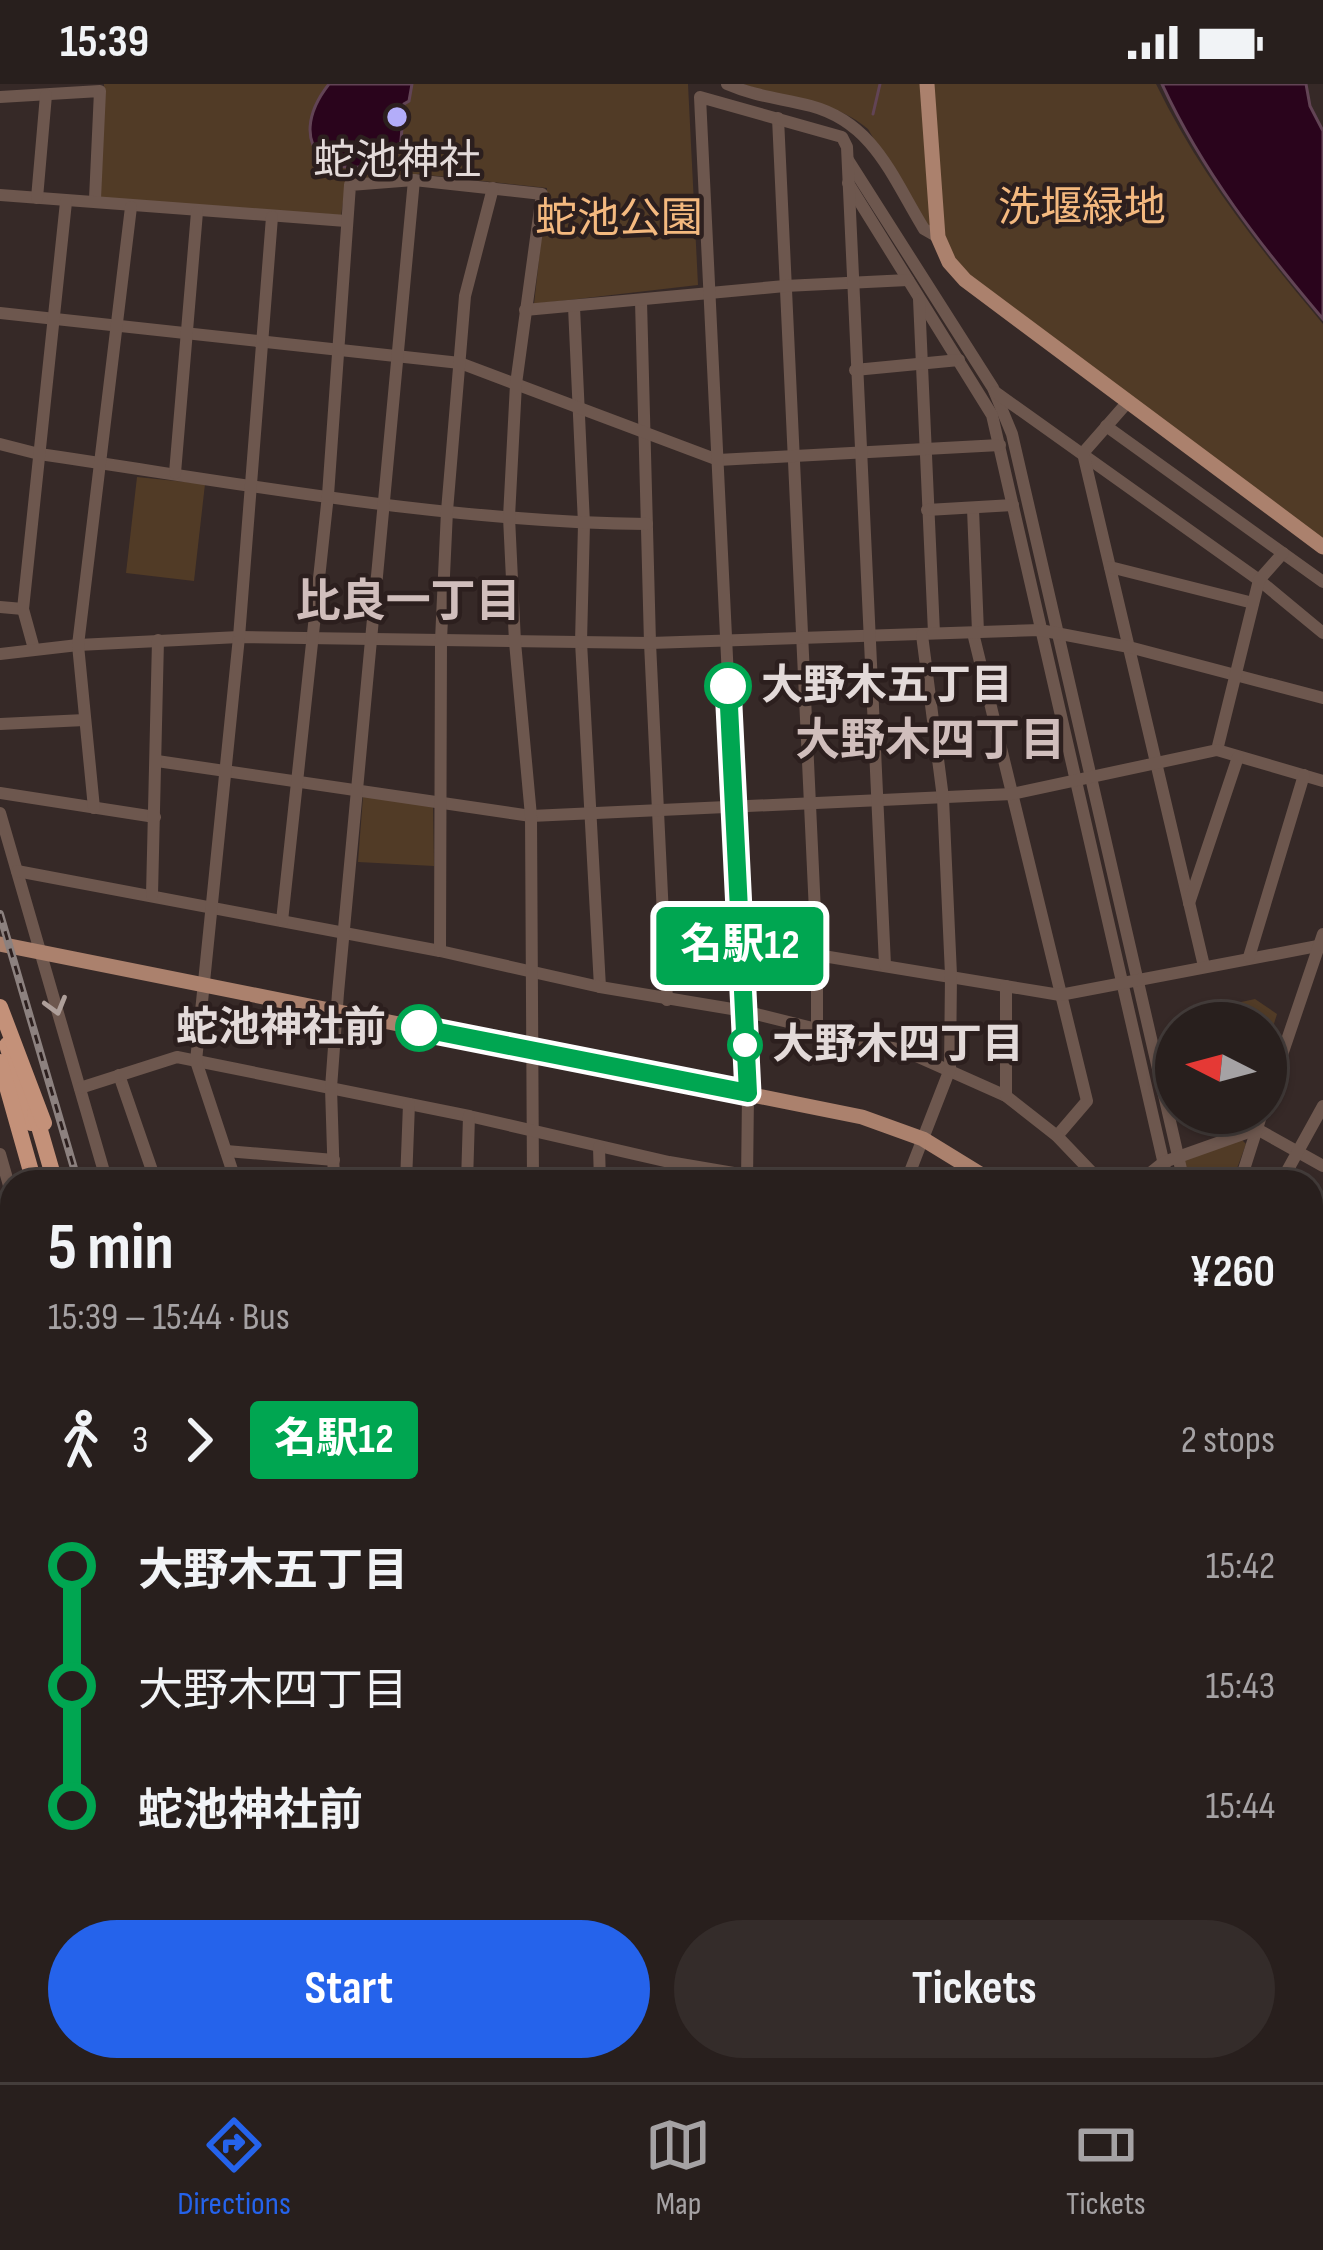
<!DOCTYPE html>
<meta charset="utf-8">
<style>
:root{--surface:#281f1d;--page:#342c2a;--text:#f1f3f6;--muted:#a5a2a4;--line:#443d3b;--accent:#2563eb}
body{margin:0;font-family:"Sofia Sans Condensed","Noto Sans JP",sans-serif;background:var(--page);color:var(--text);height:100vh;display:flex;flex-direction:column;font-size:45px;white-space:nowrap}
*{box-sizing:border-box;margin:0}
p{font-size:39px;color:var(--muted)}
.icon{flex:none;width:66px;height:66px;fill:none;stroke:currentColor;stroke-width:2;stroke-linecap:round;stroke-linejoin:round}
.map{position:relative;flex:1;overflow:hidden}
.drawer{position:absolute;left:0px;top:1086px;width:1323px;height:912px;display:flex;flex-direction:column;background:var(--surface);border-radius:36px 36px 0 0;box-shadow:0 3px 9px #0004,0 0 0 3px var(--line)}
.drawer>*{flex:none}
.badge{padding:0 24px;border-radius:9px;font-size:42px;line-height:78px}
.needle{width:78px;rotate:276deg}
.tools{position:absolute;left:1155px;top:918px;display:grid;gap:24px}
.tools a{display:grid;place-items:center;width:132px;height:132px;border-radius:50%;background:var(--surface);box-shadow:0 3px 9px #0004,0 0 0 3px var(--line);font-size:60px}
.map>.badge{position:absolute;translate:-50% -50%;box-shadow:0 0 0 6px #fff}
.legs{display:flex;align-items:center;gap:18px;height:132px;padding:0 48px;font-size:39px}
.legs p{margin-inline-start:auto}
.headline{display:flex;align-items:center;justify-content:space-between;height:204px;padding:0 48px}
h1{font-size:66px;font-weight:700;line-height:90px}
.action{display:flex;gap:24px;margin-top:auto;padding:24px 48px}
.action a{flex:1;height:138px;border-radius:72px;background:var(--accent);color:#fff;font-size:48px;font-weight:700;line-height:138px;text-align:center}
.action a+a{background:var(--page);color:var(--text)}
ul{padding:0 48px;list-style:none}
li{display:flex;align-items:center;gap:42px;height:120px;font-size:45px}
li i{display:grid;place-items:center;width:18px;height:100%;margin:0 15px;background:currentColor}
li i::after{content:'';width:30px;height:30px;margin:-15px;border:9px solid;border-radius:50%;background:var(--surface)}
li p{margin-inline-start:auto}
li:first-child i{background:linear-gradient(#0000 50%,currentColor 0)}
li:last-child i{background:linear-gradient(currentColor 50%,#0000 0)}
.status{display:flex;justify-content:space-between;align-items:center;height:84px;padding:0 60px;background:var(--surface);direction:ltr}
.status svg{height:33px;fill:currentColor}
.tab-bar{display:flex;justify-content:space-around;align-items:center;height:168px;border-top:3px solid var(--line);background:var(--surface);font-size:33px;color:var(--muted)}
.tab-bar a{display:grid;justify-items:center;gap:6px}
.tab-bar .selected{color:var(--accent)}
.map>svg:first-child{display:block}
.green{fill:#513b26}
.water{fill:#2a041c;stroke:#624455;stroke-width:3}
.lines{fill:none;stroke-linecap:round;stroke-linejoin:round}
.stream{stroke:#624455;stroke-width:3}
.minor{stroke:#6d574e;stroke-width:12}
.major{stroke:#ab816d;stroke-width:15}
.highway{stroke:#c49179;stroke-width:16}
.rail-casing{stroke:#8c817f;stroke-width:8}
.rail{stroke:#2c1f1e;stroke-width:3;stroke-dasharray:9;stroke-linecap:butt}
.highway-bridge{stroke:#c49179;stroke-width:16}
.oneway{stroke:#ae9f9a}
.line-1-casing{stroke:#fff;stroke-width:27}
.line-1{stroke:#00a651;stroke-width:18}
.poi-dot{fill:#b3adf9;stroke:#2c1f1e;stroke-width:4.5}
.stop-1-dot{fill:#fff;stroke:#00a651;stroke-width:6}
.labels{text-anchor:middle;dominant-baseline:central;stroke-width:9;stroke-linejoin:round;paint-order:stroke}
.poi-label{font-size:42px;fill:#e3dad9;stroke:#2c1f1e}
.park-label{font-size:42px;fill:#f4b97f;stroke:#2c1f1e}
.stop-label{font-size:42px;font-weight:bold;fill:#e3dad9;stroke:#2c1f1e;text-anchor:start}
.neighbourhood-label{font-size:45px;font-weight:bold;fill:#d0bebc;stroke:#2c1f1e}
</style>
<div class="status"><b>15:39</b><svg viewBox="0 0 49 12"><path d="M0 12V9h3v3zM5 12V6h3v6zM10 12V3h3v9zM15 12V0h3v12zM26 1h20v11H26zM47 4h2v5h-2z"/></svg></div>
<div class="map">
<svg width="1323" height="1998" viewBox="0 0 1323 1998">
<rect width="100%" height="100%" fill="#362927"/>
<!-- green -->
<g class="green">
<path d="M104,0H688L698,201L534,220L547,104L419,90L346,97L341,132L100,114Z"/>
<path d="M743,0H1156C1199,89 1260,165 1323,240V459L968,191L924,140L868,45C833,15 785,15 743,0Z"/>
<path d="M137,393L205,400L194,497L126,489Z"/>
<path d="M363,713L433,720L434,782L358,778Z"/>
<path d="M1255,915L1277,930L1272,946L1276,949L1266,980V939H1184L1182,931Z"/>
<path d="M1241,1055L1246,1060L1232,1098H1187L1180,1075Z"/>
</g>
<!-- water -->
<g class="water">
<path d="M329,0H412L409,17L404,20L400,68C334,109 280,62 329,0Z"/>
<path d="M1162,0H1306L1310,22L1323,47V235C1261,162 1202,87 1162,0Z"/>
</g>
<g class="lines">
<!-- stream -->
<path class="stream" d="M873,30L880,0"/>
<!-- minor -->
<g class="minor">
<path d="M727,0C757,13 780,14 811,22C874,39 892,93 924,145L938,153"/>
<path d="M0,13L100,7L95,115"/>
<path d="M778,34L817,871V948"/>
<path d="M848,76L993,304L1012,350L1184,1098"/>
<path d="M848,99L992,331L1168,1098"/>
<path d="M0,111L346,137"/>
<path d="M37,114L46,11"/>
<path d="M919,215L934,549"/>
<path d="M641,217L650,559L667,916"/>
<path d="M574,223L584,440L581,558L600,903"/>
<path d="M525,226L785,202L908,196"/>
<path d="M0,229L460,279L718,376L1000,361"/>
<path d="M855,286L959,276"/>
<path d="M995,308L1259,496L1323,549"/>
<path d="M1126,320L1083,369L1204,882"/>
<path d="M1106,342L1323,498"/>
<path d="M0,360L39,370C239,399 444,438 647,440"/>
<path d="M175,389L197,128"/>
<path d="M973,425L978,548"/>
<path d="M927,426L1013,421"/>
<path d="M1110,483L1253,519"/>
<path d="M0,523L23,525"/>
<path d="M973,549L1087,1017L1057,1052"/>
<path d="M34,565L23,525L66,118"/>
<path d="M0,570L78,561L239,553L650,559L1040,546L1129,563L1323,614"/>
<path d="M0,640L85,636"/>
<path d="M1217,666L1259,496L1283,469"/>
<path d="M157,677L531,732L1012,710L1217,666L1323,697"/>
<path d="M0,709L155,733"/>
<path d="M94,724L78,561L131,123"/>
<path d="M0,729L107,1098"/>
<path d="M17,787L440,867L600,903L744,927L905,967L1006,1012L1057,1052L1101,1098"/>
<path d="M152,811L158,556"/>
<path d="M1189,819L1238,673"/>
<path d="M282,837L328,411L350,101L414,96L542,110L516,300L509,433L515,558L531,732L533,1098"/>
<path d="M440,867L441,556L447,427L465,212L493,104"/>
<path d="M817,871L1060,911L1323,861"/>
<path d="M1249,873L1304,691"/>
<path d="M119,991L156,1098"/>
<path d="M80,1004L177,973L469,1032L669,1078L788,1098"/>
<path d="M1006,1012V902"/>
<path d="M1266,1018L1323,850"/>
<path d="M599,1063L600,1098"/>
<path d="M226,1067L334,1076"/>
<path d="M0,1070L12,1112"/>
<path d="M236,1098L196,977L239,553L272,133"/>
<path d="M334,1098L331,1004L338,909L414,96"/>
<path d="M406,1098L409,1020"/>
<path d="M467,1098L469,1032"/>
<path d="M747,1098L748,1009L700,13L842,53L847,63L885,881"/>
<path d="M906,1098L950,985L951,891L943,714L922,551"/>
<path d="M1139,1098L1164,1078L1257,1045L1323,1082"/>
<path d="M1240,1098L1262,1029"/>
<path d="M1281,1098L1323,1022"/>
<path d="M1311,1202L1323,1216"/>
<path d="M0,1252L12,1248"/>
<path d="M1311,1297L1323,1310"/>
<path d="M1311,1318L1323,1330"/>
<path d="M0,1331L12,1327"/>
<path d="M0,1402L12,1399"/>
<path d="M0,1487L12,1510"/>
<path d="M1311,1579L1323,1592"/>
<path d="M0,1623H12"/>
<path d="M1311,1740H1323"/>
<path d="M0,1763L12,1764"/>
<path d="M1311,1879L1323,1875"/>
<path d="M264,1986L267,1998"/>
<path d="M365,1986L369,1998"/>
<path d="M439,1986L443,1998"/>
<path d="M604,1986V1998"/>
<path d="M670,1986V1998"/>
<path d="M893,1986V1998"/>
<path d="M961,1986V1998"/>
<path d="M1028,1986V1998"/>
<path d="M1095,1986V1998"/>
<path d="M1254,1986V1998"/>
<path d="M532,1998V1986"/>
<path d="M747,1998V1986"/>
<path d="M823,1998V1986"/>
<path d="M1181,1998V1986"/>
</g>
<!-- major -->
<g class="major">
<path d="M927,0L938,153L949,178L965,196L1323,463"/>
<path d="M0,860L862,1033L923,1055L993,1098"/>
<path d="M1311,1459L1323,1473"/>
</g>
<!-- highway -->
<g class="highway">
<path d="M7,961L31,1039"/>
<path d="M0,978L34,1098"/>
<path d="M35,1029L55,1098"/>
<path d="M289,1986L292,1998"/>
<path d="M311,1986L315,1998"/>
</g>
<!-- rail casing -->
<g class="rail-casing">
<g id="rail">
<path d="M0,830L78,1098"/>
<path d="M328,1986L331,1998"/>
</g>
</g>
<!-- rail -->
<use href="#rail" class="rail"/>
<!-- highway-bridge -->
<path class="highway-bridge" d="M0,923L44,1039"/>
</g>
<!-- one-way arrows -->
<defs><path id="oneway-chevron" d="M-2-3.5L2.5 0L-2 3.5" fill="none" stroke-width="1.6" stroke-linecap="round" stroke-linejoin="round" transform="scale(3)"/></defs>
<use class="oneway" href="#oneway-chevron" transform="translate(56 922) rotate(74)"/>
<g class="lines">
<!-- line-1 casing -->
<g class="line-1-casing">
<path id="line-1" d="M419,944L748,1009L728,602"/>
</g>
<!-- line-1 -->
<use href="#line-1" class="line-1"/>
</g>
<!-- markers -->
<circle class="poi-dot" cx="397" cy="33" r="12"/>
<g class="stop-1-dot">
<circle cx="728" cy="602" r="21"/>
<circle cx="419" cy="944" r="21"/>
<circle cx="745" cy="961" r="15"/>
</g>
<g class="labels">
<!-- poi labels -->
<g class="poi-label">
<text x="397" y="77">蛇池神社</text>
</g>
<!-- park labels -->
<g class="park-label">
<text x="1082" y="124">洗堰緑地</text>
<text x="619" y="135">蛇池公園</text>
</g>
<!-- stop labels -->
<g class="stop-label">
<text x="761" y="602">大野木五丁目</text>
<text x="386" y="944" text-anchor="end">蛇池神社前</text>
<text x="772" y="961">大野木四丁目</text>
</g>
<!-- neighbourhood labels -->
<g class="neighbourhood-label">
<text x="408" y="518">比良一丁目</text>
<text x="930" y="657">大野木四丁目</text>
</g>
</g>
</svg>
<div class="tools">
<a><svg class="needle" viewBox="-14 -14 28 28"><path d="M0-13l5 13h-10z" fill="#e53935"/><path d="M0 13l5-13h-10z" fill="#a5a2a4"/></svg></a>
</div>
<b class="badge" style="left:740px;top:862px;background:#00a651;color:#fff">名駅12</b>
<section class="drawer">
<div class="headline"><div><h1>5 min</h1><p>15:39 – 15:44 · Bus</p></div><b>¥260</b></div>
<div class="legs"><svg class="icon" aria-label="walk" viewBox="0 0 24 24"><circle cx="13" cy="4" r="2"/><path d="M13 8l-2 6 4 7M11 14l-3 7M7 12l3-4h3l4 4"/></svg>3<svg class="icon" aria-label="forward" viewBox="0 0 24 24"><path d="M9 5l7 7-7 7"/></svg><b class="badge" style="background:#00a651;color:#fff">名駅12</b><p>2 stops</p></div>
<ul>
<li><i style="color:#00a651"></i><b>大野木五丁目</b><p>15:42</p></li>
<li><i style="color:#00a651"></i><span>大野木四丁目</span><p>15:43</p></li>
<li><i style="color:#00a651"></i><b>蛇池神社前</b><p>15:44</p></li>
</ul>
<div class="action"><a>Start</a><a>Tickets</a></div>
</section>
</div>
<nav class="tab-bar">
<a class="selected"><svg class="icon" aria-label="directions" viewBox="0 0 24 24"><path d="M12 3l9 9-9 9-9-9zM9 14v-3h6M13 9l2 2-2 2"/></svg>Directions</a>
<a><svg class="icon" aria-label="map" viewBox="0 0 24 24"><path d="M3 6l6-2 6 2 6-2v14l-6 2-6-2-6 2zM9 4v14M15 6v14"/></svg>Map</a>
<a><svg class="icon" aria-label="tickets" viewBox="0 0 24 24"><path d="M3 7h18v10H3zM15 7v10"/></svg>Tickets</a>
</nav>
